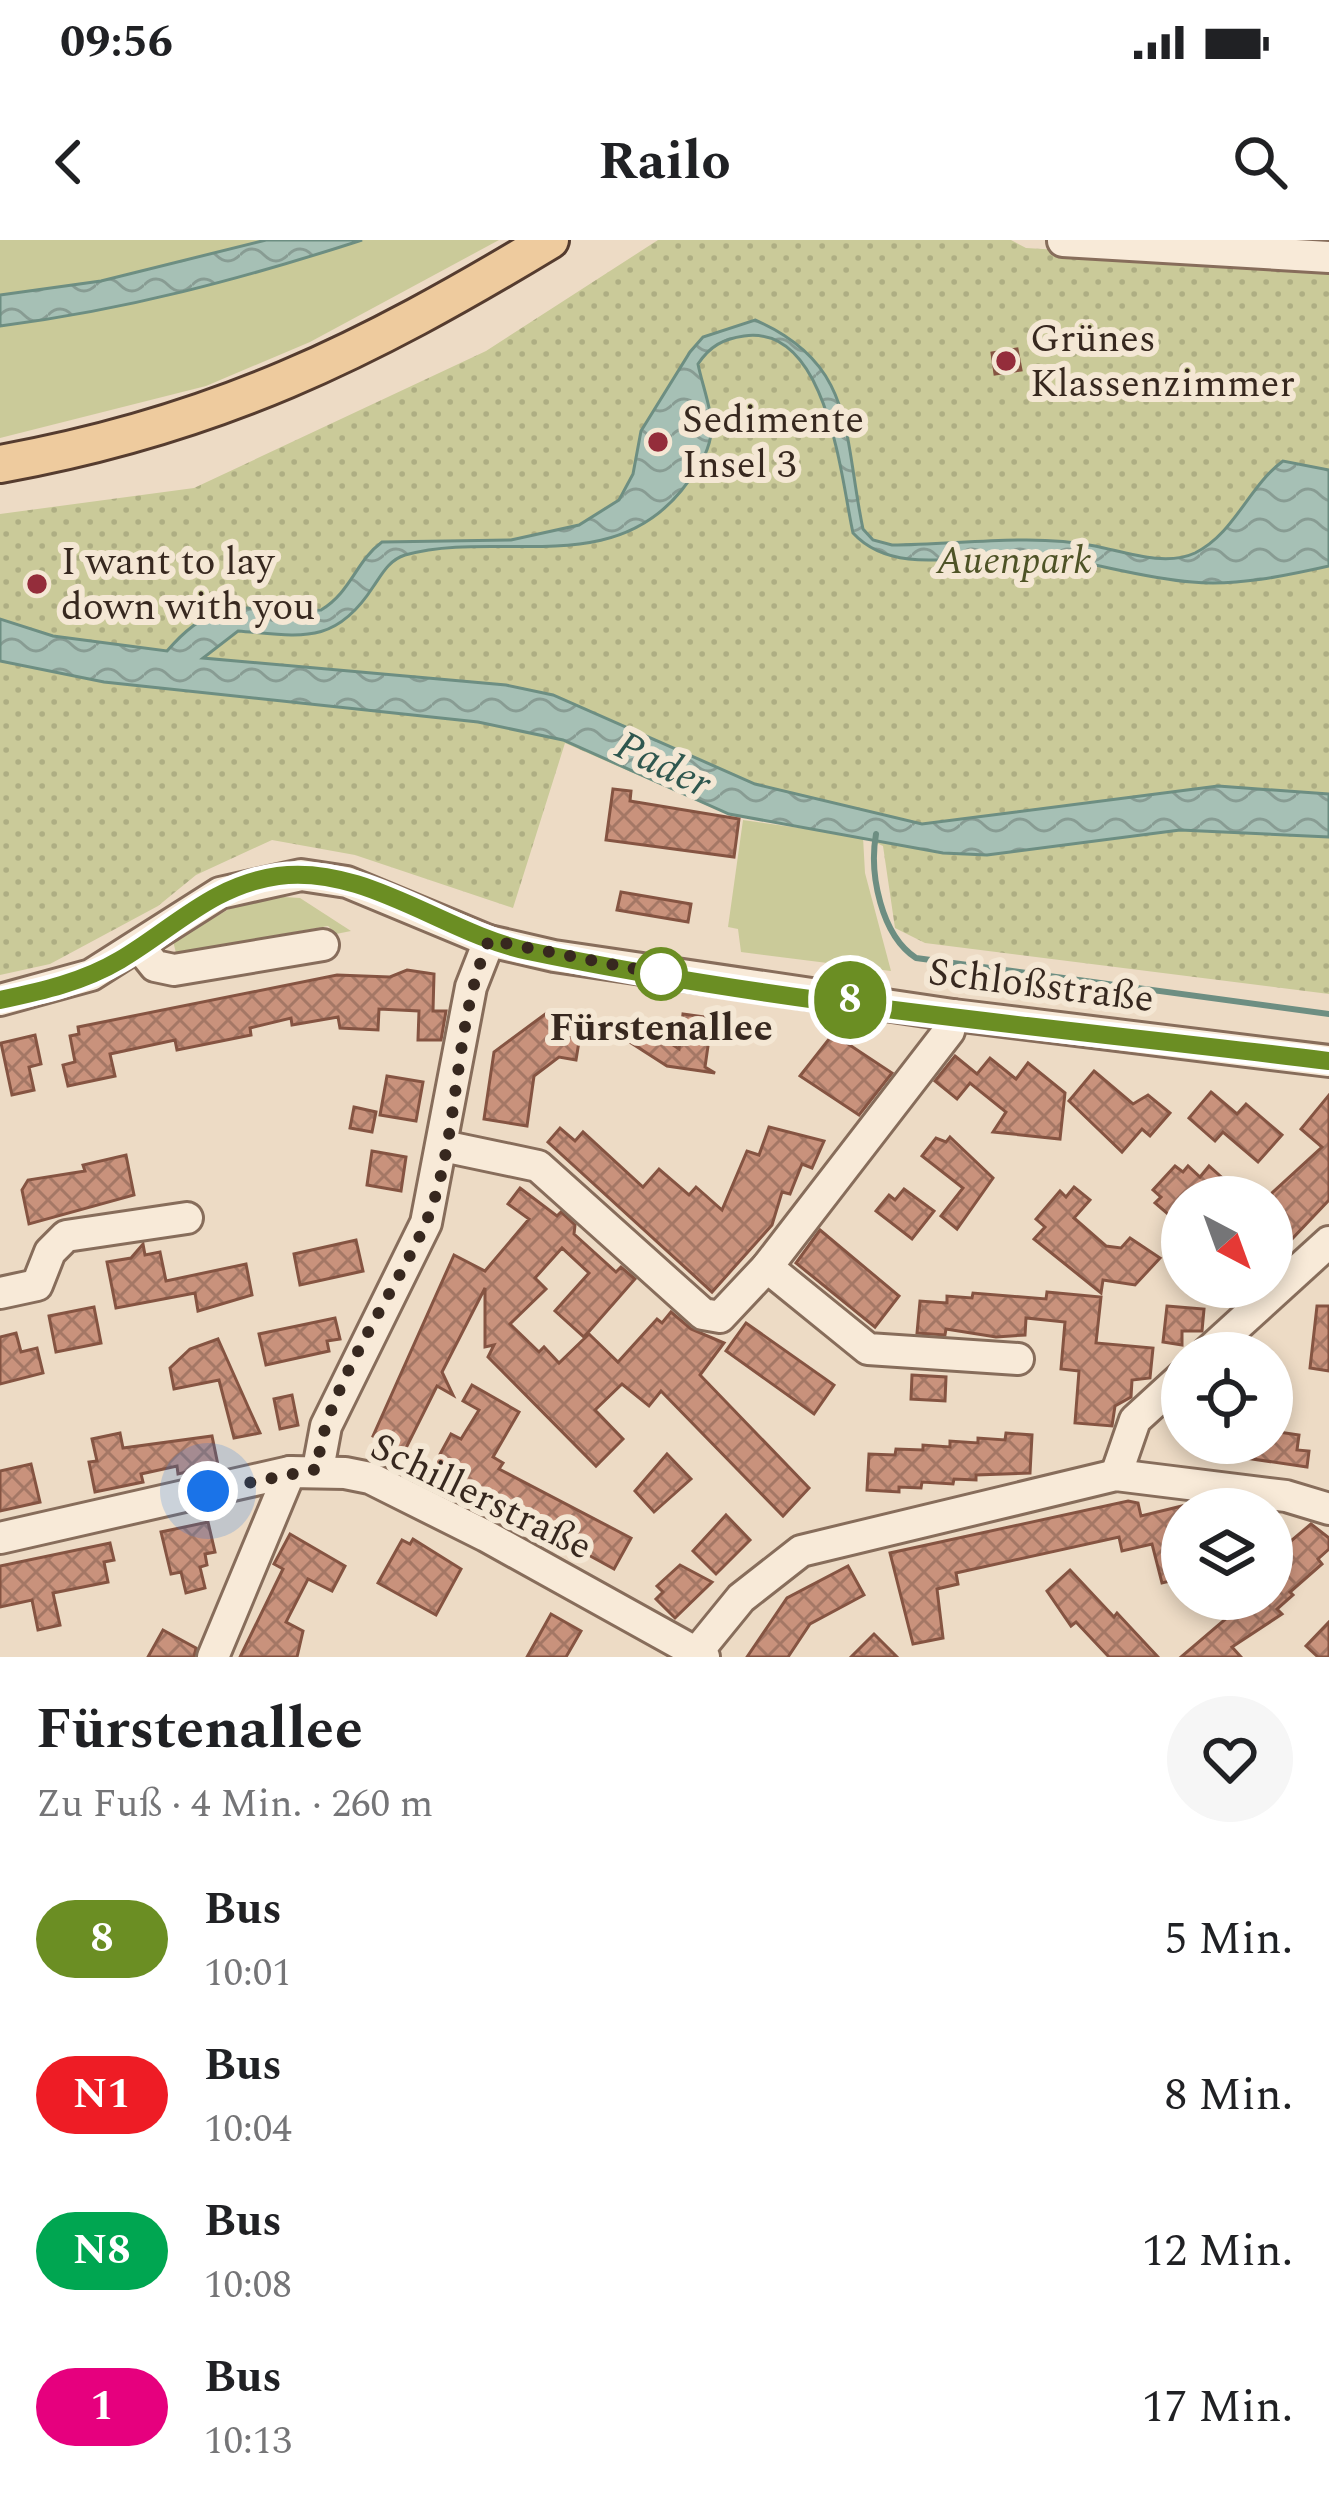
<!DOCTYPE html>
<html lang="de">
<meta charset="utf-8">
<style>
:root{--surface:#fff;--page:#f6f6f6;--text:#202124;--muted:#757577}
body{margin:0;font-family:Spectral,serif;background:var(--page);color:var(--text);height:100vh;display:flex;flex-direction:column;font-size:45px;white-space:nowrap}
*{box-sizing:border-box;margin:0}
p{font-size:39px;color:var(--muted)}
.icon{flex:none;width:66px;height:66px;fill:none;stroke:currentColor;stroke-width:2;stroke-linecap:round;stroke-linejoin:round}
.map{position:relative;height:1417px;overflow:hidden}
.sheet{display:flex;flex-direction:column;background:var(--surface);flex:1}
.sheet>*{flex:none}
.badge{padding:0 24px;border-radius:39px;font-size:42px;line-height:78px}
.needle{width:78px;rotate:139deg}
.controls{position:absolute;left:1161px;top:936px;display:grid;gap:24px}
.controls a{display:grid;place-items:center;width:132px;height:132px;border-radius:50%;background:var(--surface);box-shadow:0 6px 18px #0003;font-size:60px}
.you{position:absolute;width:60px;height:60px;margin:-30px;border:9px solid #fff;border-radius:50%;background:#1a73e8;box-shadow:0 0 0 18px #1a73e833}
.map>.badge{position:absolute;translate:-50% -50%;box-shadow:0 0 0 6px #fff}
.round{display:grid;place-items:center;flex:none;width:126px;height:126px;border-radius:63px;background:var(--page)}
.overview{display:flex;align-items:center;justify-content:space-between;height:204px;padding:0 36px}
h1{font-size:57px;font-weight:700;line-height:90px}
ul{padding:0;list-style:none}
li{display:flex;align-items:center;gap:36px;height:156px;padding:0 36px}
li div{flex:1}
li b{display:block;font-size:45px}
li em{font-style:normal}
li .badge{min-width:132px;font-weight:700;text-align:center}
.status{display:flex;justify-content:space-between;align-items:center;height:84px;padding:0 60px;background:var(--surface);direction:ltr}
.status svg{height:33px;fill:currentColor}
header{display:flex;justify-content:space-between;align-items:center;height:156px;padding:0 36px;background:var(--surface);font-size:54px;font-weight:700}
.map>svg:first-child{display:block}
.green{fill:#caca99}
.park{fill:url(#park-dots)}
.water{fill:url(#water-waves);stroke:#6d8e82;stroke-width:3}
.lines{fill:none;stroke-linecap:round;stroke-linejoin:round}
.stream{stroke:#6d8e82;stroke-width:6}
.building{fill:url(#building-cross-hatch);stroke:#855442;stroke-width:3}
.minor-casing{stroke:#876d5b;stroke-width:36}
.major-casing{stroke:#553c2f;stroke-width:42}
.minor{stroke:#f8ead8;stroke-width:30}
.major{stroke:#eecb9e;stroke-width:36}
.line-casing{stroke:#fff;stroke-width:27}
.line{stroke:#6b8e23;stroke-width:18}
.walk{stroke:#37281f;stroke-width:12;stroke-dasharray:0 21.6}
.poi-dot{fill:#942d3b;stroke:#f4e7d4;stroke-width:4.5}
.stop-dot{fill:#fff;stroke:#6b8e23;stroke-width:6}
.labels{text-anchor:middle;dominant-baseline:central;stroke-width:12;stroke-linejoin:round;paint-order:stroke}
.poi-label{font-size:39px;fill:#37281f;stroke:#f4e7d4;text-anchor:start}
.park-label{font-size:39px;font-style:italic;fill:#4e5326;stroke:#f4e7d4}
.street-label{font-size:39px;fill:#37281f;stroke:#f4e7d4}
.stop-label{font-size:39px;font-weight:bold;fill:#37281f;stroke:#f4e7d4}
.water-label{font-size:42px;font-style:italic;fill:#2f574f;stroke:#f4e7d4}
</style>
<div class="status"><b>09:56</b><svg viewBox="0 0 49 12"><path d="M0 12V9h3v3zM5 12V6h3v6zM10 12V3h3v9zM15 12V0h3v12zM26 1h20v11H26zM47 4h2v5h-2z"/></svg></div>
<header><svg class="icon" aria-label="back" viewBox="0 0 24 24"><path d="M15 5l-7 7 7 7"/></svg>Railo<svg class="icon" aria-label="search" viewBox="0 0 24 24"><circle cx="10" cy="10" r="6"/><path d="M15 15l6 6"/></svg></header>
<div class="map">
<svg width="1329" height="1417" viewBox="0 0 1329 1417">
<defs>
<pattern id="park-dots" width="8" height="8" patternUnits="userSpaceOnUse" patternTransform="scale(3)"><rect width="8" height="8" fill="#caca99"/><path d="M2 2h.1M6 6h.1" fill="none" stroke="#aeae83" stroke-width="1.8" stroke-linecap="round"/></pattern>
<pattern id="water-waves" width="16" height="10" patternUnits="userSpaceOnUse" patternTransform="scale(3)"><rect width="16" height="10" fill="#a6c0b5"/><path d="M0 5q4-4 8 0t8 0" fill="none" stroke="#889c93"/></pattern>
<pattern id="building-cross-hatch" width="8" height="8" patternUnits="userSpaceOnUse" patternTransform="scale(3)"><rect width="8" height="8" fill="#c9927c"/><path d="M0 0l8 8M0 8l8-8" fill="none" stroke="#a47765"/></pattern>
</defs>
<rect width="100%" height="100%" fill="#eddbc5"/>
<!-- green -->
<g class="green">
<path d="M0,0H266L101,41L0,55Z"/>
<path d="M362,0H499L310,102L206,146L0,198V86C125,70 242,39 362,0Z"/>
<path d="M743,580L863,597L865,633L891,731L741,712L738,689L728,687Z"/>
<path d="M267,656L300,658L351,691L336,694L328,686L176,713L173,701L231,668Z"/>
</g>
<!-- park -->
<path class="park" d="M658,0H1011L1026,8L1329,26V754L925,703L895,688L883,606L864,597L729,575L565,503L513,668L355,615L272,600L196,635L158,666L50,724L0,735V274L194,248L486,111Z"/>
<!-- water -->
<g class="water">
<path d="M266,0H362C242,39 125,70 0,86V55L101,41Z"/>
<path d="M755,80C856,124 843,194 863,289L873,300L892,305C957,305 1030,293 1095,306C1125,312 1165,327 1195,313C1235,293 1248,247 1283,221L1329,230V326C1285,336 1237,346 1192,342C1140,338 1090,321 1038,315C980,308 898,342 853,293C841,239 828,84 744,96C723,99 710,106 698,124C702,145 714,174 711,195C707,218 695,233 681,251C609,339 497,289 405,315C389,320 382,334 373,347C335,406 301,396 238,391L203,418L506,445L553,455L755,544L922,584L1218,546L1329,554V597L1180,590L987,615L943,613L729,574L563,500L478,482L104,442L0,421V379L53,396L167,411C221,348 250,374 321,370C351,352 356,321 382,302L511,300L579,285L619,260L633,234L641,191L690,112L703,97Z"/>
</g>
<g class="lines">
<!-- stream -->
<path class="stream" d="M876,594C869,634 881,695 916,718L1329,774"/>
</g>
<!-- building -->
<g class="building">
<path d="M1017,109L1021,130L995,134L992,113Z"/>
<path d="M613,549L631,551L630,561L739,579L734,617L606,600Z"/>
<path d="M621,652L691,664L688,682L617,670Z"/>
<path d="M407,730L434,734L433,771H446L441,800H418L419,771L379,769L378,790L340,788L338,777L292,785L291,778L250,788L251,795L177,810L175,800L110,814L115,836L68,846L63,825L75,822L70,796L79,794L78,787L337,735L390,737Z"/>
<path d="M548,772L583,777L576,820L559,817L534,836L527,886L484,879L494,812Z"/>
<path d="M683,774L712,778L705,827L715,833L667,826L625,799L637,781L679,809Z"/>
<path d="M833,794L892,833L859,875L800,836Z"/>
<path d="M35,795L41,824L29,827L34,850L12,855L1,803Z"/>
<path d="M955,816L977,834L990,818L1016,839L1028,823L1065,853L1060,899L993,892L1006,872L970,843L957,859L935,841Z"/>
<path d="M1094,831L1133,864L1148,855L1170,873L1150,896L1142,889L1122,912L1069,861Z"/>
<path d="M387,836L423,842L416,881L380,875Z"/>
<path d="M1211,852L1237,874L1246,864L1282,895L1258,922L1223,892L1215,901L1189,878Z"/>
<path d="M1329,855V960L1272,1020V953L1322,907L1301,889Z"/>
<path d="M354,867L376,872L372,892L350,888Z"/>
<path d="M769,887L824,901L812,928L802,924L790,954L782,952L772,985L712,1052L548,902L560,888L575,901L583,892L643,947L659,929L689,955L696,947L722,970L747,911L759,915Z"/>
<path d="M950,897L993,938L957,989L941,976L963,948L922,916L936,898L946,902Z"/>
<path d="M372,911L406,917L401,951L367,945Z"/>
<path d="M126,915L134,955L29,984L22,950L28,940L85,931L83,925Z"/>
<path d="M1175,926L1183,932L1188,926L1200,937L1209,926L1228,943L1215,957H1182V986L1155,963L1161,957L1153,950Z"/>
<path d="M1074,947L1090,960L1074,978L1106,1006L1121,1008L1130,998L1160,1018L1135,1045L1103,1040L1101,1053L1034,999L1045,987L1036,979L1060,951L1066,957Z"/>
<path d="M520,948L557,976L561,972L575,985L574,994L616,1032L621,1027L635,1039L584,1097L555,1071L589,1033L562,1008L535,1038L546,1049L510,1084L539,1112L544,1107L559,1123L589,1094L618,1122L657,1079L662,1083L671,1072L691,1089L724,1103L700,1135L809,1248L783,1276L661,1151L649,1166L622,1144L595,1170L623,1199L596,1226L488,1117L494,1105L485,1107V1048L442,1132L453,1155L437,1146L404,1212L373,1196L454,1015L485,1031L529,979L508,964Z"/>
<path d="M904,949L934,971L912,999L876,971L889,955L895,960Z"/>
<path d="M820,990L899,1056L875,1087L796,1023Z"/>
<path d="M356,1000L363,1031L300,1045L294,1014Z"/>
<path d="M143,1004L145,1015L160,1012L166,1041L246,1024L252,1055L198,1071L195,1053L116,1068L107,1022L131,1018Z"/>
<path d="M1047,1052L1101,1057L1096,1103L1153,1108L1150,1138L1132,1140L1131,1157L1115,1166L1112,1186L1075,1183L1079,1131L1061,1129L1065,1082L1026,1078L1025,1095L996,1097L946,1089L945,1095L917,1093L920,1061L947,1063V1056L972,1058L973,1053L1046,1059Z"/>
<path d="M1167,1066L1204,1069L1202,1091H1182V1105L1163,1102Z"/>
<path d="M1317,1066H1329V1131L1310,1128Z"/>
<path d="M94,1067L101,1103L56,1112L49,1076Z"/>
<path d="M335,1078L340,1099L327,1101L329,1111L266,1125L259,1094Z"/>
<path d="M746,1083L834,1145L814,1174L726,1111Z"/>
<path d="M16,1093L21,1112L37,1108L43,1133L0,1144V1097Z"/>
<path d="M218,1099L250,1171L260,1193L234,1198L219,1140L174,1149L170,1128L190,1109Z"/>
<path d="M912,1135L946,1137L945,1161L911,1159Z"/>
<path d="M472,1145L519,1172L493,1217L503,1223L499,1229L631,1298L614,1329L432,1229L451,1194L461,1199L479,1170L463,1161Z"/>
<path d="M292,1155L298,1185L280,1189L274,1159Z"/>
<path d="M1272,1191L1299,1195L1297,1210L1309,1211L1307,1227L1218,1214L1219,1203H1272Z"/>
<path d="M120,1193L123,1208L212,1196L218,1225L178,1234L177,1226L141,1234L143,1242L95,1252L89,1222L97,1221L92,1199Z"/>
<path d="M1006,1193L1032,1195L1030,1233L976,1235V1240L954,1239L953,1244L922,1242L921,1248L899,1247V1252L867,1250L869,1214L895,1215L896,1209L923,1210V1205L950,1207V1201L978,1203V1198L1005,1200Z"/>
<path d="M667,1214L691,1239L654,1272L635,1251Z"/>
<path d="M31,1224L40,1262L0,1271V1231Z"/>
<path d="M1128,1261L1138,1263L1141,1276L1182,1266V1338L1162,1343L1152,1304L1122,1311L1119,1297L956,1333L958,1344L937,1349L943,1398L913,1404L890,1313Z"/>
<path d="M726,1275L750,1300L716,1334L693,1311Z"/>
<path d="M208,1282L215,1312L205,1314L207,1325L200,1327L205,1348L186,1353L181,1332L171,1334L161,1292Z"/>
<path d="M1311,1284L1329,1298V1309L1318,1319L1322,1324L1290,1352L1293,1355L1277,1369L1282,1374L1232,1407L1241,1417H1181L1249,1359H1272V1317Z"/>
<path d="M290,1294L345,1326L332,1351L308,1339L286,1382L303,1391L297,1417H240L283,1329L274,1324Z"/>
<path d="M413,1299L461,1329L436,1375L378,1343L402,1300L410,1304Z"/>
<path d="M110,1303L114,1320L104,1322L108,1342L53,1353L60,1385L38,1390L32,1360L0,1367V1326Z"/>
<path d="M680,1325L712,1342L675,1378L656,1359L663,1352L657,1346Z"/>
<path d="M848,1326L864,1355L810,1384L788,1417H747L787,1358Z"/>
<path d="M1070,1330L1114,1377L1117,1373L1158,1417H1109L1076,1382L1071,1386L1047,1351Z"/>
<path d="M551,1374L581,1391L566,1417H527Z"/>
<path d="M1329,1382V1417H1318L1306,1406Z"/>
<path d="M163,1390L196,1408L194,1417H148Z"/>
<path d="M874,1394L897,1417H851Z"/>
</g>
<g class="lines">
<!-- minor casing -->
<g class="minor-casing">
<g id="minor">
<path d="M1063,1L1329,17"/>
<path d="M139,706L155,726L174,730L323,705"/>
<path d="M0,760L91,735L220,653L301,635L347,642L489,701L554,716L953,775L1329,821"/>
<path d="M443,906L538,926L703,1074L720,1077L767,1027L949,791L953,775"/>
<path d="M767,1027L868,1109L1018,1119"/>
<path d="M0,1053L37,1045L50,1012L66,996L187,978"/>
<path d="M1207,1113L1329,1002"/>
<path d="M318,1229L326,1186L426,983L471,747L489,701"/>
<path d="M1116,1235L1135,1180L1182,1137"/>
<path d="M0,1298L290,1232L345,1233L370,1238L486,1296L704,1417"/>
<path d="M697,1412L741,1358L801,1311L1116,1235L1286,1256L1329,1269"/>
<path d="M213,1417L290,1232"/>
</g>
</g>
<!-- major casing -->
<g class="major-casing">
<path id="major" d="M0,224C216,185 365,112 550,0"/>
</g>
<!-- minor -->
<use href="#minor" class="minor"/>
<!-- major -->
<use href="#major" class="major"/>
</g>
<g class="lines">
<!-- line casing -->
<g class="line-casing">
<path id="line" d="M0,760C42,751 83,742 120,720C174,688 213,645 278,636C365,624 446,694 528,711C791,766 1063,788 1329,821"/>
</g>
<!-- line -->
<use href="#line" class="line"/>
<!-- walk -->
<path class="walk" d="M208,1251L318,1229C319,1160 395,1052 424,987C461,904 451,789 489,700L661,734"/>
</g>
<!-- markers -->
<g class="poi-dot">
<circle cx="1006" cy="121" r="12"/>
<circle cx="658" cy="202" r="12"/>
<circle cx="37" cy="344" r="12"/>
</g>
<circle class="stop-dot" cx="661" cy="734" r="24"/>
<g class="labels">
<!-- poi labels -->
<g class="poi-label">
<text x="1030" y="99">Grünes<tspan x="1030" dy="45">Klassenzimmer</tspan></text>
<text x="682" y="180">Sedimente<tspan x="682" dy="45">Insel 3</tspan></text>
<text x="61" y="322">I want to lay<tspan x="61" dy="45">down with you</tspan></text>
</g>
<!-- park labels -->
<g class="park-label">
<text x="1014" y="321">Auenpark</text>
</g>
<!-- street labels -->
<g class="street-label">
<text transform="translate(1041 746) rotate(7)">Schloßstraße</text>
<text transform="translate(481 1257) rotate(26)">Schillerstraße</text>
</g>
<!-- stop labels -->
<g class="stop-label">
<text x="661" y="788">Fürstenallee</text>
</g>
<!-- water labels -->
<g class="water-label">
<text transform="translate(663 525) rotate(26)">Pader</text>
</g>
</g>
</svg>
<div class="controls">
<a><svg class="needle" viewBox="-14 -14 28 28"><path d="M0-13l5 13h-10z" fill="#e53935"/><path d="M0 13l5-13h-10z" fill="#757577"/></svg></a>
<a><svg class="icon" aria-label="locate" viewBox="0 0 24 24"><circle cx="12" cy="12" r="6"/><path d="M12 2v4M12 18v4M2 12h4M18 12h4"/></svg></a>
<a><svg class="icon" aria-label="layers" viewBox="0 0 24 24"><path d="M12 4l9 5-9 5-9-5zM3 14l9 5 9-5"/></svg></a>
</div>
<div class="you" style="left:208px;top:1251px"></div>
<b class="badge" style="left:850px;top:760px;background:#6b8e23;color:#fff">8</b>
</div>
<section class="sheet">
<div class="overview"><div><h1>Fürstenallee</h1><p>Zu Fuß · 4 Min. · 260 m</p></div><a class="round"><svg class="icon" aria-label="heart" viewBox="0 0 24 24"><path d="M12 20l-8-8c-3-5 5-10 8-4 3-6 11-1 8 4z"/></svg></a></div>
<ul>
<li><span class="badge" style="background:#6b8e23;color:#fff">8</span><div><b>Bus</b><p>10:01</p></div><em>5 Min.</em></li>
<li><span class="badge" style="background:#ee1c25;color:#fff">N1</span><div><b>Bus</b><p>10:04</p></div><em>8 Min.</em></li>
<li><span class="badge" style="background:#00a651;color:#fff">N8</span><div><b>Bus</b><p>10:08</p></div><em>12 Min.</em></li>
<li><span class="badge" style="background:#e6007e;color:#fff">1</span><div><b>Bus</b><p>10:13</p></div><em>17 Min.</em></li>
</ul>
</section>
